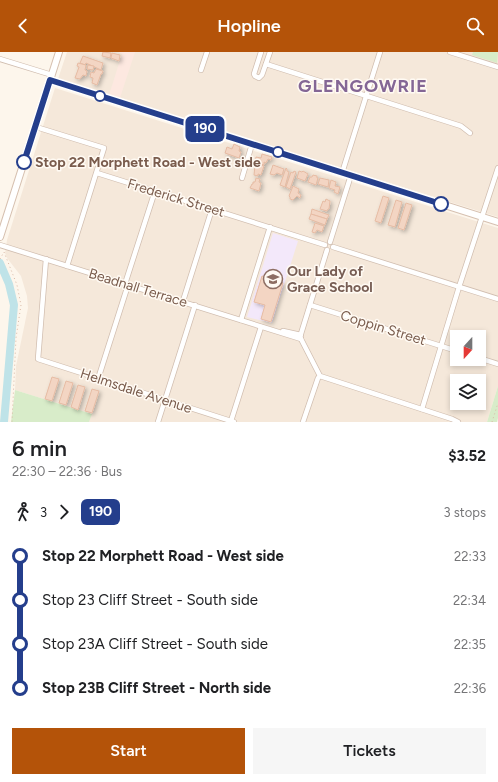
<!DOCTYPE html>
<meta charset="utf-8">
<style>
:root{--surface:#fff;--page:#f6f6f6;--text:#202124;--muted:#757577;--accent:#b45309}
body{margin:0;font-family:Figtree,sans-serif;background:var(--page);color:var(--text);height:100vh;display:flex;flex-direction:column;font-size:15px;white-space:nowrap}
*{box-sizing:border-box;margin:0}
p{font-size:13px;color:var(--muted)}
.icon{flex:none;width:22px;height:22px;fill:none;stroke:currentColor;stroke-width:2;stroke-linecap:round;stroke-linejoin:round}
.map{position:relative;height:370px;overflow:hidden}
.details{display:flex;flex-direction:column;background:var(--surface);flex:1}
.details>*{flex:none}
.badge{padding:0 8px;border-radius:6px;font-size:14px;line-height:26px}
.needle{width:26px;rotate:201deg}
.fabs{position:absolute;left:450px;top:278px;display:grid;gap:8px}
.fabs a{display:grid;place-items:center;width:36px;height:36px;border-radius:0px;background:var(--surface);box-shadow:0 2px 6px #0003;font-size:20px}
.map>.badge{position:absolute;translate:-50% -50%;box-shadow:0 0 0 2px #fff}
.legs{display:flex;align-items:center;gap:6px;height:44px;padding:0 12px;font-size:13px}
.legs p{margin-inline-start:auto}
.overview{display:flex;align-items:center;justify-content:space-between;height:68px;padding:0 12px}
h1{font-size:22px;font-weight:600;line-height:30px}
.cta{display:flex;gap:8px;margin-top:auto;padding:8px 12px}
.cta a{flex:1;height:46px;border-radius:0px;background:var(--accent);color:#fff;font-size:16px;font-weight:600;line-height:46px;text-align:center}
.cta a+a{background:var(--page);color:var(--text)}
ul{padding:0 12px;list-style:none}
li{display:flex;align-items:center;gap:14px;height:44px;font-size:15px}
li i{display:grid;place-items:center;width:6px;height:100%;margin:0 5px;background:currentColor}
li i::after{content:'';width:10px;height:10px;margin:-5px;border:3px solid;border-radius:50%;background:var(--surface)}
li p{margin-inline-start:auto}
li:first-child i{background:linear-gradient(#0000 50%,currentColor 0)}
li:last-child i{background:linear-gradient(currentColor 50%,#0000 0)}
header{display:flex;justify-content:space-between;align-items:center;height:52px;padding:0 12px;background:var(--accent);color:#fff;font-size:18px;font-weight:600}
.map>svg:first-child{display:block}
.residential{fill:#f5e8da;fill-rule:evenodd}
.commercial{fill:#fde8e0}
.education{fill:#f3e8fa}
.green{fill:#d8ecc9}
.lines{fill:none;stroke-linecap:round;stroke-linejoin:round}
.river{stroke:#bfe3e8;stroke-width:8}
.building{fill:#f3d5c3;stroke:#e6bba3;filter:url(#shadow)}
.street-casing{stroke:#d1beb0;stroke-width:6}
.secondary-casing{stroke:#d6c0b0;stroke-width:8}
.path{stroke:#d9b8a5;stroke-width:1;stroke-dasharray:1 3;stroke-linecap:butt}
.street{stroke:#fff;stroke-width:4.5}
.secondary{stroke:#fff;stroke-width:6}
.line-1-casing{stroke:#fff;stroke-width:9}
.line-1{stroke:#243e8c;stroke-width:6}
.stop-1-dot{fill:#fff;stroke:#243e8c;stroke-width:2}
.labels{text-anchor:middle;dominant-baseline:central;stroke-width:3;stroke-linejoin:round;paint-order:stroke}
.stop-label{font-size:14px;font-weight:bold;fill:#7a5c4d;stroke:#fffaf3;text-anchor:start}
.street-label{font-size:14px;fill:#7a5c4d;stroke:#fffaf3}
.education-label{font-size:14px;font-weight:bold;fill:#785e54;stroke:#fffaf3;text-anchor:start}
.district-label{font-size:18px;font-weight:bold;letter-spacing:1px;fill:#846695;stroke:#fffaf3}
</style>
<header><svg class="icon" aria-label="back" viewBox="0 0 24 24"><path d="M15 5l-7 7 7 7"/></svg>Hopline<svg class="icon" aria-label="search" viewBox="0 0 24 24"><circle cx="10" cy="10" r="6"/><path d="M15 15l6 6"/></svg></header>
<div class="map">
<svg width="498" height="370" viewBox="0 0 498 370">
<defs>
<filter id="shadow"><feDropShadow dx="2" dy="2" stdDeviation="2" flood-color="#0004"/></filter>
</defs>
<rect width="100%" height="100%" fill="#fdf6ec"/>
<!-- residential -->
<g class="residential">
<path d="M67,0H498V165L58,27Z"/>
<path d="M55,36L498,176V334L487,370H89L91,362L15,338L16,314L28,256L27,244L21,224L7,206L5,201L7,188ZM457,285H479V307H457ZM457,329H479V351H457Z"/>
</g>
<!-- commercial -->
<path class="commercial" d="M118,0H135L120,46L109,43L122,2Z"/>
<!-- education -->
<path class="education" d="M273,181L298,189L272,271L247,265Z"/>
<!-- green -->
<g class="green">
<path d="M473,0H498L497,11L472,3Z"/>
<path d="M498,334V366L497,370H487Z"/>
<path d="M15,338L92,362L89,370H11Z"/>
</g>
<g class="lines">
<!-- river -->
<path class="river" d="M0,211L9,232L14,253L4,370"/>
</g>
<!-- building -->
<g class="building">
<path d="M103,0L111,1L110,6L102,4Z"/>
<path d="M112,1L120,3L119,9L111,6Z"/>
<path d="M83,4L103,11L101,18L86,11L85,13L80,11Z"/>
<path d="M78,11L86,13L85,18L87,19L86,24L83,23L80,27L75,26L79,15L77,14Z"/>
<path d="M88,13L94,14L93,18L87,17Z"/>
<path d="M96,17L103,19L102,22H101L97,33L92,31L93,26L90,25L91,20L94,21Z"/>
<path d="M234,92L240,95L239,99L241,100L239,106L225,101L227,95L232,97Z"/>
<path d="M262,102L272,105L271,108L268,107L266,111L264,110V113L255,110L256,105L261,106Z"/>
<path d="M258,112L264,114L261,123L258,122V124L254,123L255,113L257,114Z"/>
<path d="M273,113L284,117L282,123L277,121L274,123L270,122Z"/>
<path d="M286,116L287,117V119L289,120L285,135L280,133Z"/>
<path d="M294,119L296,120L290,137L286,135L291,120L293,121Z"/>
<path d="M299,119L302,120L303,119L308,122L305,129L297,126Z"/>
<path d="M313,123L317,124V126H318L316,133L308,130L310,125H312Z"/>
<path d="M256,126L260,127L259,130L261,131L259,139L250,136L252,132H253V130H255Z"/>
<path d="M320,126L329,128L328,135L318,132Z"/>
<path d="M331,128L336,130L335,134L340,135L338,142L334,140L335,138L329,136Z"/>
<path d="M293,134L299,137L298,141L301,143L300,146L297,144L293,148L290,147V145L289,144Z"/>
<path d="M383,144L389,146L381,171L375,169Z"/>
<path d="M326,147L330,149L329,157H328L327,159L320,157L323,149L325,150Z"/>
<path d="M396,148L402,150L395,175L388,173Z"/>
<path d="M406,151L412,153L404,178L398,176Z"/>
<path d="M312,157L329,163L327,167L311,162Z"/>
<path d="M311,162L327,167L325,173L309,167Z"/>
<path d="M315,171L324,174L322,180L317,178L315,181L312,180Z"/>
<path d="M262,224L283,231L271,270L261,267L265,253L254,250Z"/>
<path d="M52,325L59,327L52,349L45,347Z"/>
<path d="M66,329L73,331L66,353L59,351Z"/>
<path d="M78,333L85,335L78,358L71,355Z"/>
<path d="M92,337L99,339L92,361L85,359Z"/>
</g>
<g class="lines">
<!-- street casing -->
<g class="street-casing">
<g id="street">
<path d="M261,0L254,22L255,24L259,26L262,23L270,0"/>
<path d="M450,0L498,15"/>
<path d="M0,7L52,23"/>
<path d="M266,12L461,74L470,81"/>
<path d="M201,18L207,0"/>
<path d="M36,75L104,96L67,214"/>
<path d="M97,121L325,193"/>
<path d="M342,121L380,0"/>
<path d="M242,126L252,92"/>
<path d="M330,190L351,123"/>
<path d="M0,193L301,287"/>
<path d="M333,195L498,247"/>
<path d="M327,198L300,285L320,324L452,367L458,370"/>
<path d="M46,207L38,307L234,370"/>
<path d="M125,232L155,139"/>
<path d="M183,249L212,157"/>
<path d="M310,253L457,299"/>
<path d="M241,268L270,175"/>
<path d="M283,279L301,283"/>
<path d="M479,306L498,312"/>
<path d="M98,327L128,233"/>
<path d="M422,357L459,235L498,116"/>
<path d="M231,369L261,275"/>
<path d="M158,370L195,253"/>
<path d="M303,370L318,326L320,324"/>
</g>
</g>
<!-- secondary casing -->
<g class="secondary-casing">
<g id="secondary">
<path d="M50,28L498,170"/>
<path d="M0,185L59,0"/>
</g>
</g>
<!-- path -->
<g class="path">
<path d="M0,207L4,200L17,233L21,253L16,286L12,370"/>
<path d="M492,370L498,351"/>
</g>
<!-- street -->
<use href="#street" class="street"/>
<!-- secondary -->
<use href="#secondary" class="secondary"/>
</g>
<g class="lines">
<!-- line-1 casing -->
<g class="line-1-casing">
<path id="line-1" d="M24,110L50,28L441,152"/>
</g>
<!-- line-1 -->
<use href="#line-1" class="line-1"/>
</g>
<!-- icons -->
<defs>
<g id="school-ring" transform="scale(1)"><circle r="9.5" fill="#fffaf3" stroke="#8d6e63" stroke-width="1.5"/><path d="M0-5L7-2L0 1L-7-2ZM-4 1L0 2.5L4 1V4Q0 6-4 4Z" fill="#8d6e63"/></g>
</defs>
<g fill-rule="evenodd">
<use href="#school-ring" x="273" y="227"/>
</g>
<!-- markers -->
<g class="stop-1-dot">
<circle cx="100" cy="44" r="5"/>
<circle cx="278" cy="100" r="5"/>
<circle cx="24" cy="110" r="7"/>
<circle cx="441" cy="152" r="7"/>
</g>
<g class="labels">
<!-- stop labels -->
<g class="stop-label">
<text x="35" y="110">Stop 22 Morphett Road - West side</text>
</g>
<!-- street labels -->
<g class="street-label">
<text transform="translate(176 146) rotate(17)">Frederick Street</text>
<text transform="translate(138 236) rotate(17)">Beadnall Terrace</text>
<text transform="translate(383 276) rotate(17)">Coppin Street</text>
<text transform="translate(136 339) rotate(18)">Helmsdale Avenue</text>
</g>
<!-- education labels -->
<g class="education-label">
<text x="287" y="219">Our Lady of<tspan x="287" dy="16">Grace School</tspan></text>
</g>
<!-- district labels -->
<g class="district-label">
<text x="363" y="34">GLENGOWRIE</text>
</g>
</g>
</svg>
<div class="fabs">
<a><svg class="needle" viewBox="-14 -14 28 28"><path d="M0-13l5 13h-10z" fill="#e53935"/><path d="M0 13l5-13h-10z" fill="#757577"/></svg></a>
<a><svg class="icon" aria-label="layers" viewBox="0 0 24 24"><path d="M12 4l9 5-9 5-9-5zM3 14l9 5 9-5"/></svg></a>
</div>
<b class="badge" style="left:205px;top:77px;background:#243e8c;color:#fff">190</b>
</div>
<section class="details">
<div class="overview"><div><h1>6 min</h1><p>22:30 – 22:36 · Bus</p></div><b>$3.52</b></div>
<div class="legs"><svg class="icon" aria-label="walk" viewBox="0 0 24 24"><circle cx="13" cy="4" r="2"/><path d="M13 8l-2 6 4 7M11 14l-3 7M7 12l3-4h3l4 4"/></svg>3<svg class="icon" aria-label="forward" viewBox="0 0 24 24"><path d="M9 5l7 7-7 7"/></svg><b class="badge" style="background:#243e8c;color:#fff">190</b><p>3 stops</p></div>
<ul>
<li><i style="color:#243e8c"></i><b>Stop 22 Morphett Road - West side</b><p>22:33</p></li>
<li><i style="color:#243e8c"></i><span>Stop 23 Cliff Street - South side</span><p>22:34</p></li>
<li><i style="color:#243e8c"></i><span>Stop 23A Cliff Street - South side</span><p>22:35</p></li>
<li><i style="color:#243e8c"></i><b>Stop 23B Cliff Street - North side</b><p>22:36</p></li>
</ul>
<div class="cta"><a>Start</a><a>Tickets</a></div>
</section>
